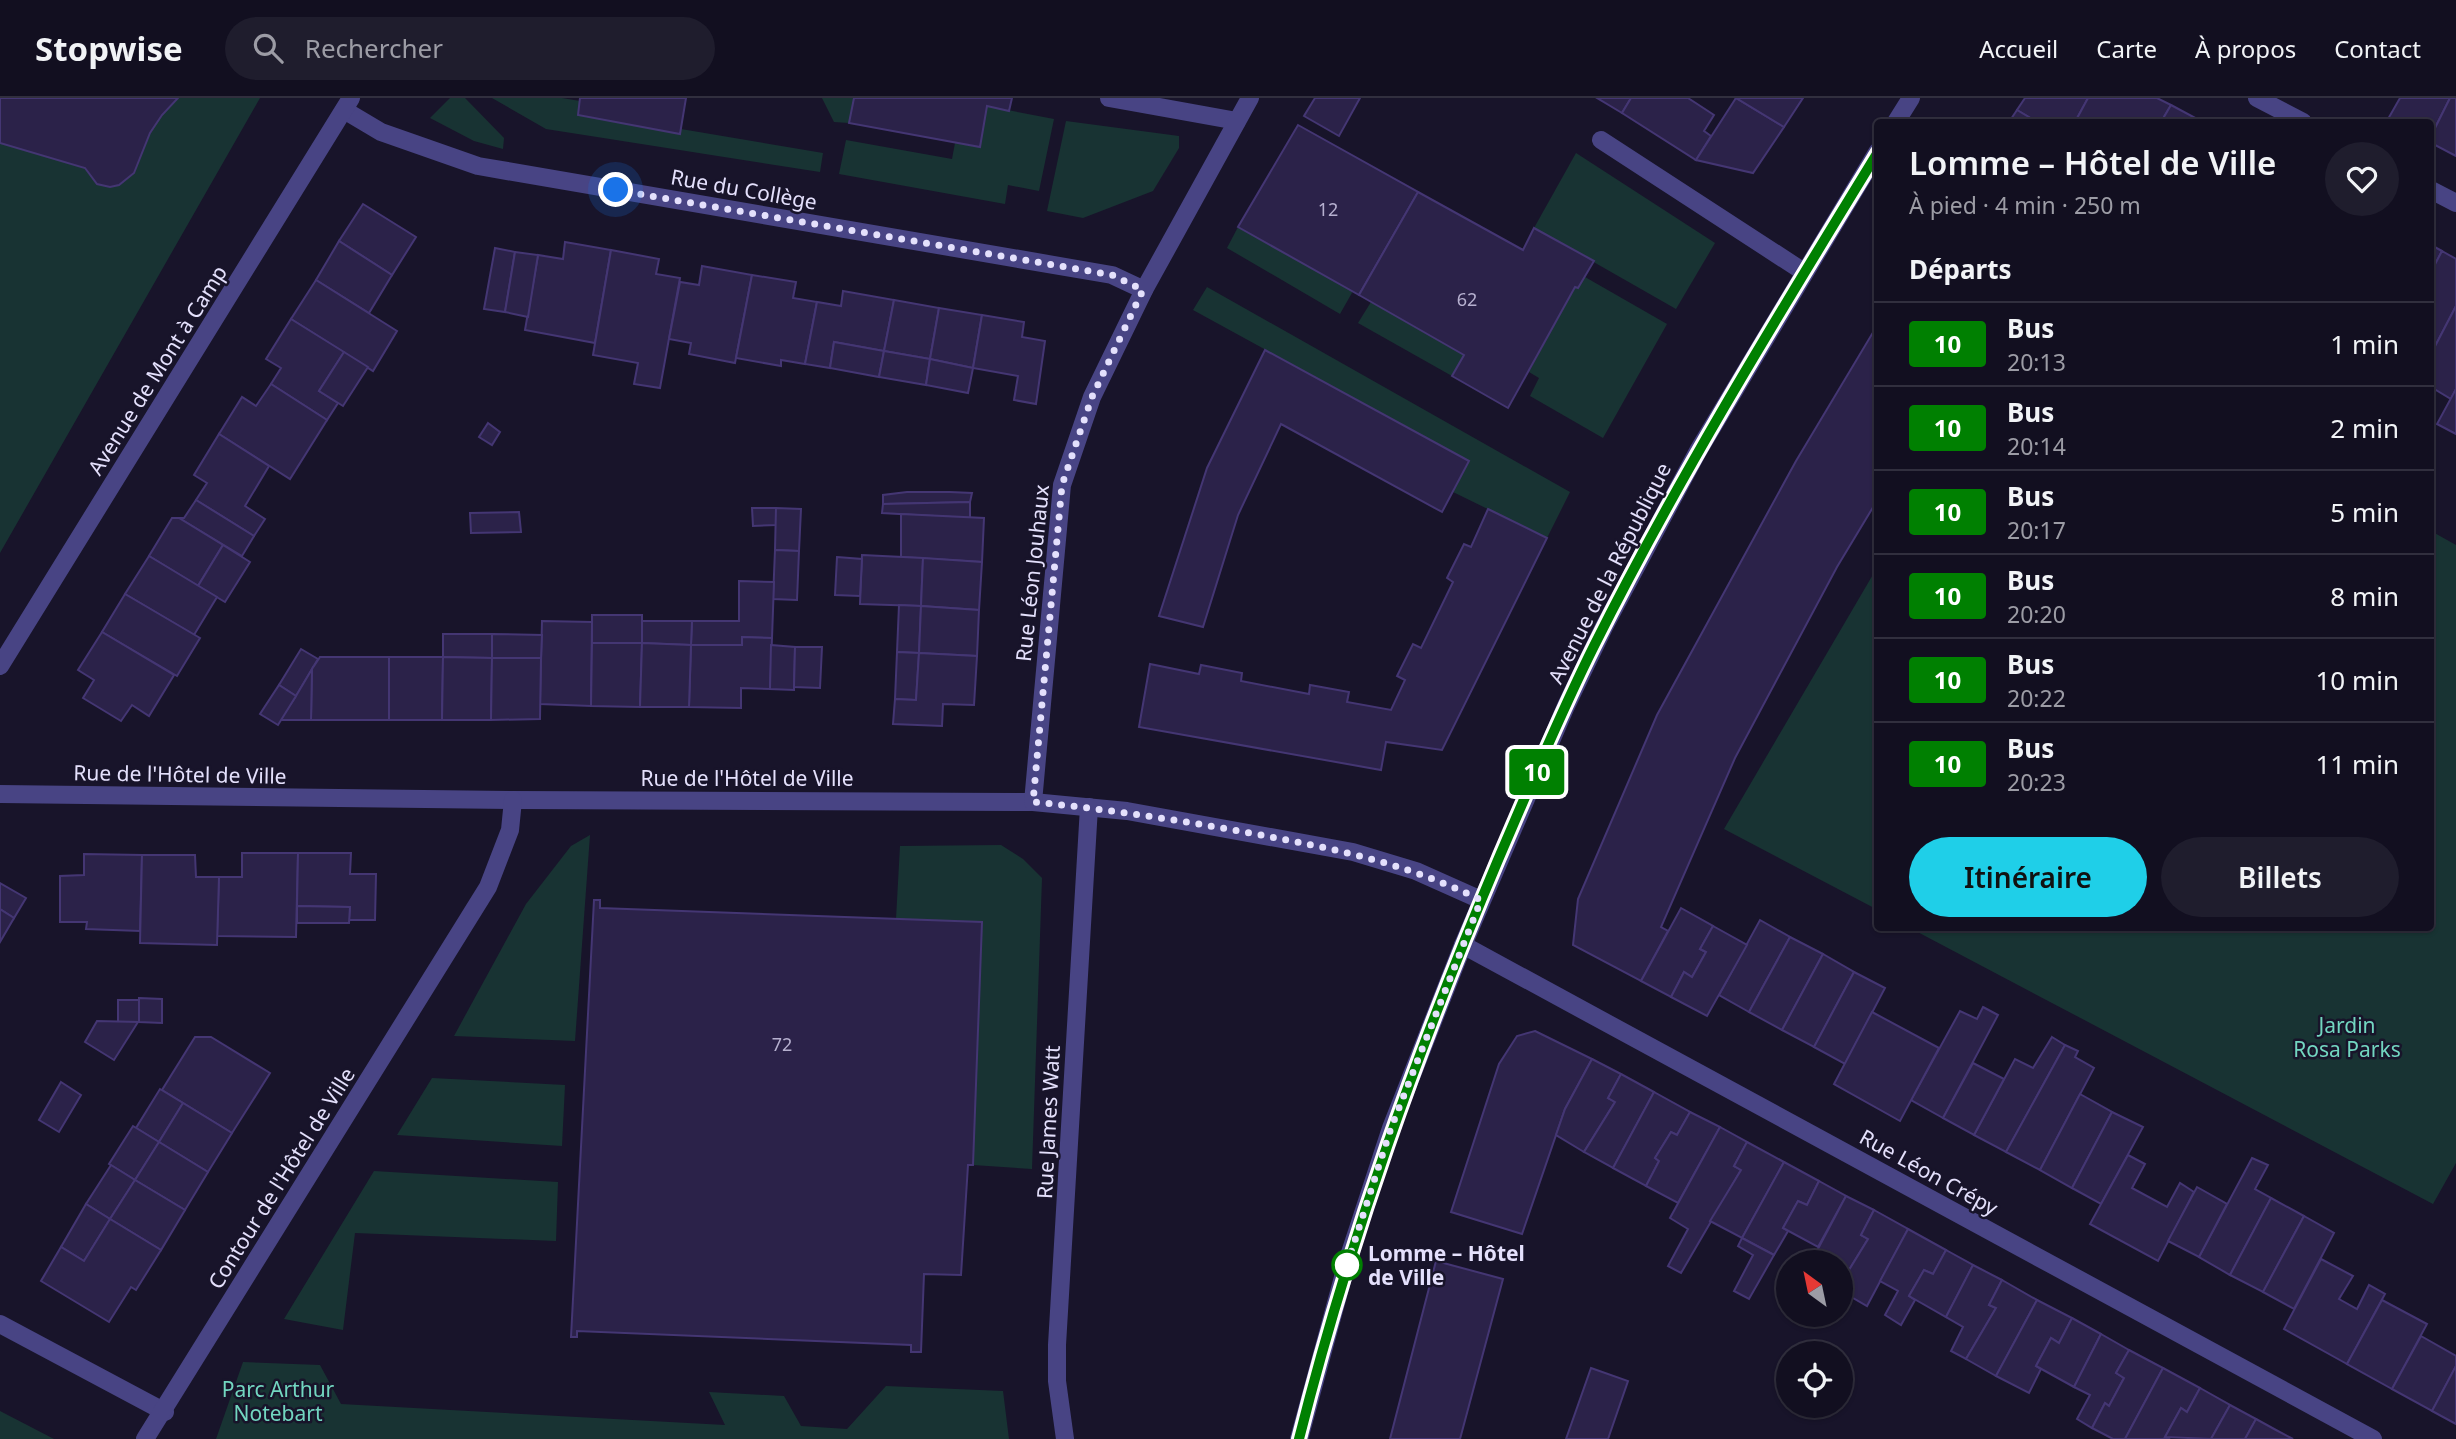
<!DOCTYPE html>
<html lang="fr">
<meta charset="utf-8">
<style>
:root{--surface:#120f20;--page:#1f1d2d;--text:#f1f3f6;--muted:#9c9ca5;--line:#312f3e;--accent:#1fcfe8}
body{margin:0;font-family:"Noto Sans",sans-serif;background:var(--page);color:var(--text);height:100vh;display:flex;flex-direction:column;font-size:26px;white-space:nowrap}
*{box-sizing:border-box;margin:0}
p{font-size:23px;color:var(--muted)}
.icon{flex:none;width:38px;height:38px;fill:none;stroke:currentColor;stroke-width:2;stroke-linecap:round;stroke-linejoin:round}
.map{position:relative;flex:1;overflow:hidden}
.panel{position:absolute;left:1874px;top:21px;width:560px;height:812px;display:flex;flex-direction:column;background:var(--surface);border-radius:7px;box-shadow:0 2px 5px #0004,0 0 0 2px var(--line)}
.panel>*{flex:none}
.badge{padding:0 14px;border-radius:5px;font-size:24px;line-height:46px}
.needle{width:46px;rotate:327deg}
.tools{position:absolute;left:1776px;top:1152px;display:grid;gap:14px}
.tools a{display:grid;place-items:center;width:77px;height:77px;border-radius:50%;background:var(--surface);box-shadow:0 2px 5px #0004,0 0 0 2px var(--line);font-size:35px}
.you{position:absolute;width:35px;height:35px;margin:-18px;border:5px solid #fff;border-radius:50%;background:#1a73e8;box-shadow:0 0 0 10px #1a73e833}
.map>.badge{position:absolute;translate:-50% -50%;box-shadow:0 0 0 4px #fff}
h2{padding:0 35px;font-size:26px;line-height:63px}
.round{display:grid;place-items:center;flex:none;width:74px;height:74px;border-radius:37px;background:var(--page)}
.headline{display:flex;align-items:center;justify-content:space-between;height:119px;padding:0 35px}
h1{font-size:33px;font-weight:600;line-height:52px}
.action{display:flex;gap:14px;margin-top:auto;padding:14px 35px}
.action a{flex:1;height:80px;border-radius:42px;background:var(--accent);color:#111;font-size:28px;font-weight:600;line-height:80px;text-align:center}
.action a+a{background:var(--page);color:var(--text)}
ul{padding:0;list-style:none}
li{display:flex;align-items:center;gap:21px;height:84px;padding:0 35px;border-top:2px solid var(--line)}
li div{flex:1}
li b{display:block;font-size:26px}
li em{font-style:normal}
li .badge{min-width:77px;font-weight:700;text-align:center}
header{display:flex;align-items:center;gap:42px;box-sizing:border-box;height:98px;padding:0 35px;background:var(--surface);border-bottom:2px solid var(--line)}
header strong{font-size:33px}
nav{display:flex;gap:38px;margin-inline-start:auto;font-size:24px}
.search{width:490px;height:63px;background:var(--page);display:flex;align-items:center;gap:18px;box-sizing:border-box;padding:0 24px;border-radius:38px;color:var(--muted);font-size:26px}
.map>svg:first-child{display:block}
.green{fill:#183333}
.building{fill:#2b2249;stroke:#443673;stroke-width:2}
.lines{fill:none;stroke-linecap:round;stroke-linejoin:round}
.service{stroke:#484484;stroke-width:18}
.minor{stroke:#484484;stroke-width:18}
.line-casing{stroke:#fff;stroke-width:16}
.line{stroke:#008001;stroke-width:10}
.walk{stroke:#e4e0fc;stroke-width:7;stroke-dasharray:0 12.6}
.stop-dot{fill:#fff;stroke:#008001;stroke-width:3.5}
.labels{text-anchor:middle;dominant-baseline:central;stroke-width:5;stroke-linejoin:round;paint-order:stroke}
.number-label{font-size:18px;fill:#b6b0cf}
.street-label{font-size:21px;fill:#e4e0fc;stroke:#18142a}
.park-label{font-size:21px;fill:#72d6c0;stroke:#18142a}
.stop-label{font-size:21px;font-weight:bold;fill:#e4e0fc;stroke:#18142a;text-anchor:start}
</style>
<header>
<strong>Stopwise</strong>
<div class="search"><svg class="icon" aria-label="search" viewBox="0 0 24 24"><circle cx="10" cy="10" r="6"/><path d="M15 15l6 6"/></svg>Rechercher</div>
<nav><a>Accueil</a><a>Carte</a><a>À propos</a><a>Contact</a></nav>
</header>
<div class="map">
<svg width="2456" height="1341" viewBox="0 0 2456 1341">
<rect width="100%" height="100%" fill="#18142a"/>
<!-- green -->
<g class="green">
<path d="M178,0H260L0,455V45L85,70L97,86L110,88L134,75L150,35L162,17Z"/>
<path d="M450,0H465L504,40L503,51L474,43L430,20Z"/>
<path d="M492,0H562L580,3L578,17L680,36L681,31L823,55L820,74L546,31Z"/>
<path d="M822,0H854L849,25L834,24Z"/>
<path d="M987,8L1054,21L1039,93L1008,87L1005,106L839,76L846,42L952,61L955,45L980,49Z"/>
<path d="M1066,23L1179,38V50L1153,93L1083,120L1047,113Z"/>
<path d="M1576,55L1715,145L1676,211L1534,130Z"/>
<path d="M1238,129L1353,193L1340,216L1227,150Z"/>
<path d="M1585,179L1667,226L1603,340L1530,298L1539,280L1529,274L1575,189L1578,190Z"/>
<path d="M1207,189L1570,394L1547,440L1453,394L1469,363L1193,212Z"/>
<path d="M1371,204L1464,257L1452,278L1358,225Z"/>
<path d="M2431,433L2456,447V1065L2433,1106L1910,830H2431Z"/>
<path d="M1878,468V812L1724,731Z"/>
<path d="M590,737L575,943L454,938L526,806L571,748Z"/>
<path d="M1001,747L1023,761L1042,780L1032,1071L973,1067L982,825L896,821L900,748Z"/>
<path d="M432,980L565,987L562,1048L397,1037Z"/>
<path d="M374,1073L558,1084L556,1143L355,1135L343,1232L284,1221Z"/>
<path d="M243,1264L320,1267L341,1306L725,1327L709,1294L784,1298L801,1328L847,1331L886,1288L1003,1293L1009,1341H216Z"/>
<path d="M0,1313L54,1341H0Z"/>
</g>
<!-- building -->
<g class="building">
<path d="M0,0H178L162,17L150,35L134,75L119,87L110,89L97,86L85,70L0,45Z"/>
<path d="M580,0H686L680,36L578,17Z"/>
<path d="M854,0H1012L1009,13L987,8L980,49L849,25Z"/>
<path d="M1315,0H1360L1339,38L1304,18Z"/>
<path d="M1597,0H1631L1622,15Z"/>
<path d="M1631,0H1688L1714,17L1704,33L1711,38L1696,62L1622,15Z"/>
<path d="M1736,0L1784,29L1753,75L1696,62Z"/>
<path d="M1736,0H1803L1784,29Z"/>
<path d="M2025,0H2088L2075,24H2037L2017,12Z"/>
<path d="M2088,0H2157L2171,7L2161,24H2075Z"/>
<path d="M2400,0H2450L2431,38V24H2394L2388,21Z"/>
<path d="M2450,0H2456V58L2431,45V38Z"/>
<path d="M2171,7L2201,23L2200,24H2161Z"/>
<path d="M2017,12L2037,24H2009Z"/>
<path d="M1298,27L1418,94L1359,197L1238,129Z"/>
<path d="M1418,94L1523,152L1534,130L1594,163L1578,190L1575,189L1508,310L1452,278L1464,257L1359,197Z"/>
<path d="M363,106L416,139L392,177L339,143Z"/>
<path d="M339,143L392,177L369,215L316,182Z"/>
<path d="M565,144L611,152L595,245L525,232L538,157L563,161Z"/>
<path d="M2431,147L2442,153L2431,174Z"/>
<path d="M495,150L515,154L505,214L484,211Z"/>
<path d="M611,152L659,161L656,176L680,180L660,290L634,286L638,265L593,257Z"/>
<path d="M2442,153L2456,161V208L2431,256V174Z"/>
<path d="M515,154L538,157L528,219L505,214Z"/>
<path d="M702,168L752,177L735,265L689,256L691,245L669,241L680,184L699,187Z"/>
<path d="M752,177L796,184L793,200L817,204L805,266L781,262V268L736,260Z"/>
<path d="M316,182L397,233L373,273L291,221Z"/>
<path d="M843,193L894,202L884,253L834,244L830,270L805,266L817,204L841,208Z"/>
<path d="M894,202L939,210L930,261L884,253Z"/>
<path d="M2456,208V291L2451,301L2431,289V256Z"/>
<path d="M939,210L982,217L973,270L930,261Z"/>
<path d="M982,217L1024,224L1022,239L1045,243L1036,306L1014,302L1018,278L973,270Z"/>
<path d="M291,221L344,254L319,293L338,305L327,322L271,286L281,270L266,261Z"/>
<path d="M1878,226V401L1837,469L1735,660L1661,829L1668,833L1641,883L1573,847L1578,801L1657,617L1796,363Z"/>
<path d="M834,244L884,253L879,279L830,270Z"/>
<path d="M1265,252L1469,363L1442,414L1281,326L1238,417L1203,529L1159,518L1207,370Z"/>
<path d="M884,253L930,261L926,287L879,279Z"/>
<path d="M344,254L368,269L343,308L319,293Z"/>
<path d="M930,261L973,270L968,295L926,287Z"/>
<path d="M271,286L327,322L290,381L219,336L242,299L256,308Z"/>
<path d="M2456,291V336L2437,326Z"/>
<path d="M488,325L500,334L492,347L479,339Z"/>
<path d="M219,336L269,368L245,408L265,421L254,438L196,402L207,385L194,377Z"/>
<path d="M907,394H950L972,395L970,404L883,406V397Z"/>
<path d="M196,402L254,438L242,458L179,420H184Z"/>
<path d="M970,404V420L882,415L883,406Z"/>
<path d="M752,410H776V427L753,428Z"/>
<path d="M776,410L801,411L799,453L775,452Z"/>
<path d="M1488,411L1547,440L1442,652L1386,644L1381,672L1139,629L1150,566L1199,576L1201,567L1242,575L1241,583L1309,596L1310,587L1349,594L1347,604L1391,612L1405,582L1397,578L1413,546L1421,550L1453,484L1447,480L1464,446L1471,449Z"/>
<path d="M519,414L521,434L471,435L470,415Z"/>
<path d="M901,416L984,420L982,464L901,459Z"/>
<path d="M172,420H179L223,447L198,488L149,458Z"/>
<path d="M223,447L250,464L225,504L198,488Z"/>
<path d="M775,452L799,453L797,502L773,501Z"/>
<path d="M862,457L923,460L921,508L860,506Z"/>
<path d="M149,458L217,499L194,537L125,496Z"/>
<path d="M837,459L862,461L860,498L835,497Z"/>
<path d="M923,460L982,464L979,512L921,508Z"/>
<path d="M739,483L774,484L772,540L742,539V547H691L692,523H739Z"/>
<path d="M125,496L200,540L177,578L102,534Z"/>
<path d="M899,507L921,508L919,555L897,554Z"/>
<path d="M921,508L979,512L977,558L919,555Z"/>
<rect x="592" y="517" width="50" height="28"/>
<path d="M542,523L592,524L591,608L540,606Z"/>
<path d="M642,523H692L691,547L642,545Z"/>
<path d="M102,534L174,577L149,618L132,607L121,623L83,600L94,582L78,572Z"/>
<path d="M443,536H492V560L443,559Z"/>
<path d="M492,536L542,537L541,560H492Z"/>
<path d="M742,539L772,540L770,591L741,590V610L689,609L691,547H742Z"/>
<path d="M592,545H642L640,609L591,608Z"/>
<path d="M642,545L691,547L689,609H640Z"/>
<path d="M771,547L795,549L794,592L770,591Z"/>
<path d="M795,549H822L820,590L794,589Z"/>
<path d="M301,551L318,561L296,598L279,587Z"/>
<path d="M897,554L919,555L916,602L895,601Z"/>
<path d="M919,555L977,558L974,607L943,606L942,628L893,626L895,601L916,602Z"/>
<path d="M320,559H389V622H311L312,571Z"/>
<path d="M389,559H443L442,622H389Z"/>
<path d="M443,559L492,560L491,622H442Z"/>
<path d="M492,560H541L540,621L491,622Z"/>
<path d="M312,571L311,622H280L296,598Z"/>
<path d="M279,587L296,598L278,627L260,616Z"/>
<path d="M242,755H298L296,839L217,838L219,779H242Z"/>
<path d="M298,755H351L350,776H376L375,822H349L350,809L297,808Z"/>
<path d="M84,756L142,757L140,833L86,831L87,824H60V778L84,777Z"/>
<path d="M142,757H195L196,779H219L217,847L140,845Z"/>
<path d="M0,785L26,800L14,820L0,811Z"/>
<path d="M594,802H600V810L982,824L973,1067H968L961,1177L924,1176L921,1254H911V1247L577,1233V1239H571Z"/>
<path d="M297,808L350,809L349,825H297Z"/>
<path d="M1681,810L1713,828L1700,851L1706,854L1692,879L1684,874L1671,899L1641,883Z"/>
<path d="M0,811L14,820L0,844Z"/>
<path d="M1760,822L1790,839L1749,914L1719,897Z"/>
<path d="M1713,828L1747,847L1707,918L1671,899L1684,874L1692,879L1706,854L1700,851Z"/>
<path d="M1790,839L1823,856L1782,932L1749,914Z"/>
<path d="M1823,856L1854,874L1814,949L1782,932Z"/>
<path d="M1854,874L1885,890L1845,966L1814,949Z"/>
<path d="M139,900L162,901V925L139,924Z"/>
<rect x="118" y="902" width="21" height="22"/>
<path d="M1983,909L1998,917L1943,1020L1911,1002L1960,913L1977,921Z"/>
<path d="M1872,914L1939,950L1900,1023L1834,986Z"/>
<path d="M97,923L138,924L114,962L85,944Z"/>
<path d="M1535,933L1592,961L1565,1011L1522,1136L1451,1114L1499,966L1517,938Z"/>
<path d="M195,939H211L270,975L232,1035L162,992Z"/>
<path d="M2052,939L2065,947L2006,1054L1974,1037L2015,961L2033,970Z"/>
<path d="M2065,947L2078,953L2075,959L2094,970L2040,1072L2006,1054Z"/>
<path d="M1592,961L1621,976L1608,1000L1615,1004L1584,1054L1556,1037L1565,1011Z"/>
<path d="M1973,965L2004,981L1974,1037L1943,1020Z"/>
<path d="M1621,976L1654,994L1613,1070L1584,1054L1615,1004L1608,1000Z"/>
<path d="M61,984L81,997L59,1034L39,1022Z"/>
<path d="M160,991L183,1005L159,1044L136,1030Z"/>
<path d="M1654,994L1690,1014L1677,1037L1671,1034L1655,1060L1659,1063L1646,1088L1613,1070Z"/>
<path d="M2080,996L2112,1014L2072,1090L2040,1072Z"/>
<path d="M183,1005L232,1035L208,1074L159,1044Z"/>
<path d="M1690,1014L1720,1029L1678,1105L1646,1088L1659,1063L1655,1060L1671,1034L1677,1037Z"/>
<path d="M2112,1014L2143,1029L2101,1106L2072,1090Z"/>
<path d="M133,1028L159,1044L135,1082L109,1066Z"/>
<path d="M1720,1029L1747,1044L1734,1068L1741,1072L1681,1175L1668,1168L1688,1131L1670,1120Z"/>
<path d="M159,1044L208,1074L185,1112L135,1082Z"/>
<path d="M1747,1044L1784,1064L1742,1140L1710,1123L1741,1072L1734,1068Z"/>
<path d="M2128,1057L2145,1066L2132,1090L2167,1109L2180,1085L2194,1094L2158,1163L2090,1126Z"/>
<path d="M2252,1060L2268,1067L2255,1091L2271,1100L2230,1177L2199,1159Z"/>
<path d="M1784,1064L1819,1083L1807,1107L1798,1103L1783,1130L1788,1133L1774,1157L1742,1140Z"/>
<path d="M111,1067L135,1082L110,1121L86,1106Z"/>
<path d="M135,1082L185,1112L161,1152L110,1121Z"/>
<path d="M1819,1083L1846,1098L1818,1149L1783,1130L1798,1103L1807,1107Z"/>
<path d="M2197,1089L2227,1106L2199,1159L2168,1143Z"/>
<path d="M1846,1098L1874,1112L1861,1137L1868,1141L1841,1185V1164H1811Z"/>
<path d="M2271,1100L2304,1118L2263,1194L2230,1177Z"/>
<path d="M86,1106L110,1121L84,1163L61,1149Z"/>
<path d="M1874,1112L1908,1131L1867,1208L1841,1193V1185L1868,1141L1861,1137Z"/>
<path d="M2304,1118L2334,1135L2294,1211L2263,1194Z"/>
<path d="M110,1121L161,1152L136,1192L131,1189L109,1224L41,1183L61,1149L84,1163Z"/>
<path d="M1908,1131L1946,1152L1933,1176L1924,1172L1909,1198L1915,1202L1901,1227L1885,1217L1898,1193L1880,1183Z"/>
<path d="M1742,1140L1774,1157L1749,1201L1734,1193L1753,1157L1738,1148Z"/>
<path d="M1946,1152L1973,1167L1946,1219L1909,1198L1924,1172L1933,1176Z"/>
<path d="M2321,1161L2353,1178L2339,1201L2357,1211L2369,1187L2385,1196L2347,1266L2284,1231Z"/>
<path d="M1436,1163L1503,1181L1460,1341H1390Z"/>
<path d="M1973,1167L2002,1182L1989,1207L1996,1210L1966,1261L1951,1253L1963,1229L1946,1219Z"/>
<path d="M2002,1182L2037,1202L1996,1278L1966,1261L1996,1210L1989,1207Z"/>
<path d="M2037,1202L2072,1220L2059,1245L2051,1240L2036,1268L2041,1271L2029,1295L1996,1278Z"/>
<path d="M2382,1202L2427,1226L2392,1291L2347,1266Z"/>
<path d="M2072,1220L2101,1236L2074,1289L2036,1268L2051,1240L2059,1245Z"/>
<path d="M2101,1236L2129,1252L2116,1275L2124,1280L2109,1308L2105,1305L2092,1330L2077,1321L2090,1297L2074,1289Z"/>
<path d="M2421,1238L2456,1258V1268L2432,1313L2392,1291Z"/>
<path d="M2129,1252L2163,1270L2125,1341H2113L2092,1330L2105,1305L2109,1308L2124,1280L2116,1275Z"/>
<path d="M2456,1268V1326L2432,1313Z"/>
<path d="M1591,1270L1628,1283L1608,1341H1566Z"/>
<path d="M2163,1270L2200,1290L2187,1314L2181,1310L2165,1339L2170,1341H2125Z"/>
<path d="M2200,1290L2230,1307L2211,1341L2165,1339L2181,1310L2187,1314Z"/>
<path d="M2230,1307L2256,1321L2245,1341H2211Z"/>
<path d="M2256,1321L2276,1332L2293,1341H2245Z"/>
</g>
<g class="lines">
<!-- service -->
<path class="service" d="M1601,42L1804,174"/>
<!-- minor -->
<g class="minor">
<path d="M1109,0L1237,23"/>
<path d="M2257,0L2303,24"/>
<path d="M344,12L381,34L478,68L1112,177L1144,192"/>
<path d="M1896,24L1911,0"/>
<path d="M2431,92L2456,105"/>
<path d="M0,568L351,0"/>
<path d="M0,696L513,702L1033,704L1127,713L1353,754L1416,773L1481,802"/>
<path d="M1033,704L1062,387L1092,299L1144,192L1250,0"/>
<path d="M1463,847L2373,1341"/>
<path d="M0,1226L165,1314"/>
<path d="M145,1341L488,789L510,732L513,702"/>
<path d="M1065,1341L1057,1283V1247L1089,709"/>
<path d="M1299,1341L1348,1161L1391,1030L1463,847L1566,608L1604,529L1698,353L1878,53"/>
</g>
</g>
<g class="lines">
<!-- line casing -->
<g class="line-casing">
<path id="line" d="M1299,1341C1350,1139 1417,954 1498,762C1529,690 1559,618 1594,548C1679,378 1779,216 1878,54"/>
</g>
<!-- line -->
<use href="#line" class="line"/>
<!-- walk -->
<path class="walk" d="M616,92L1112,177L1143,192L1092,299L1062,387L1033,704C1106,711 1178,722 1250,735C1335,751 1403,764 1481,802L1391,1030L1347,1167"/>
</g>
<!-- markers -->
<circle class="stop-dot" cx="1347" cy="1167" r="14"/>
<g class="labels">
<!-- number labels -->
<g class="number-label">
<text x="1328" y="111">12</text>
<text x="1467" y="201">62</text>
<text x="782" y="946">72</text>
</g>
<!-- street labels -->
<g class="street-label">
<text transform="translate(744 91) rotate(10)">Rue du Collège</text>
<text transform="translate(157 272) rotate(-58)">Avenue de Mont à Camp</text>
<text transform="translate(1032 475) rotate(-84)">Rue Léon Jouhaux</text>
<text transform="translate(1609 475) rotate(-63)">Avenue de la République</text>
<text transform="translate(180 676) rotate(1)">Rue de l'Hôtel de Ville</text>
<text x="747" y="680">Rue de l'Hôtel de Ville</text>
<text transform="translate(1048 1024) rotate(-87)">Rue James Watt</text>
<text transform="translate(1929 1074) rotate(29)">Rue Léon Crépy</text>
<text transform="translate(281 1080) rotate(-58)">Contour de l'Hôtel de Ville</text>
</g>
<!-- park labels -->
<g class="park-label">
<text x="2347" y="927">Jardin<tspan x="2347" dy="24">Rosa Parks</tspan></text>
<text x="278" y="1291">Parc Arthur<tspan x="278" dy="24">Notebart</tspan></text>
</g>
<!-- stop labels -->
<g class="stop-label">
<text x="1368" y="1155">Lomme – Hôtel<tspan x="1368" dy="24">de Ville</tspan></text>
</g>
</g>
</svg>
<div class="tools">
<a><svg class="needle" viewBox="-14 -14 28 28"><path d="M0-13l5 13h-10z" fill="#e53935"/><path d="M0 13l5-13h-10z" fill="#9c9ca5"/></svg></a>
<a><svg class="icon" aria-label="locate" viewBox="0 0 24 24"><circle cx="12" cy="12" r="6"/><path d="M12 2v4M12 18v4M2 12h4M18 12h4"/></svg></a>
</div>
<div class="you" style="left:616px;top:92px"></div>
<b class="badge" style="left:1537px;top:674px;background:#008001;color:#fff">10</b>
<section class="panel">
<div class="headline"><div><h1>Lomme – Hôtel de Ville</h1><p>À pied · 4 min · 250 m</p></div><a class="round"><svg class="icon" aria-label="heart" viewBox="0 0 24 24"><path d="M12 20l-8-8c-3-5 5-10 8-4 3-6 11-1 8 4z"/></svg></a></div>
<h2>Départs</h2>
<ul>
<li><span class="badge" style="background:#008001;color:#fff">10</span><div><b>Bus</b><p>20:13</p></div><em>1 min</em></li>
<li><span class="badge" style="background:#008001;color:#fff">10</span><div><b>Bus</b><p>20:14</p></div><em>2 min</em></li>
<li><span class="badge" style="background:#008001;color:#fff">10</span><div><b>Bus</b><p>20:17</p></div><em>5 min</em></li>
<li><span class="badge" style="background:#008001;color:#fff">10</span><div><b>Bus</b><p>20:20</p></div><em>8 min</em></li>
<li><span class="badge" style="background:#008001;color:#fff">10</span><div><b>Bus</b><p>20:22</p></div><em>10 min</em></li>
<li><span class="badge" style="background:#008001;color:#fff">10</span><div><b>Bus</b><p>20:23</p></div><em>11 min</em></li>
</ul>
<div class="action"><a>Itinéraire</a><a>Billets</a></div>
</section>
</div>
